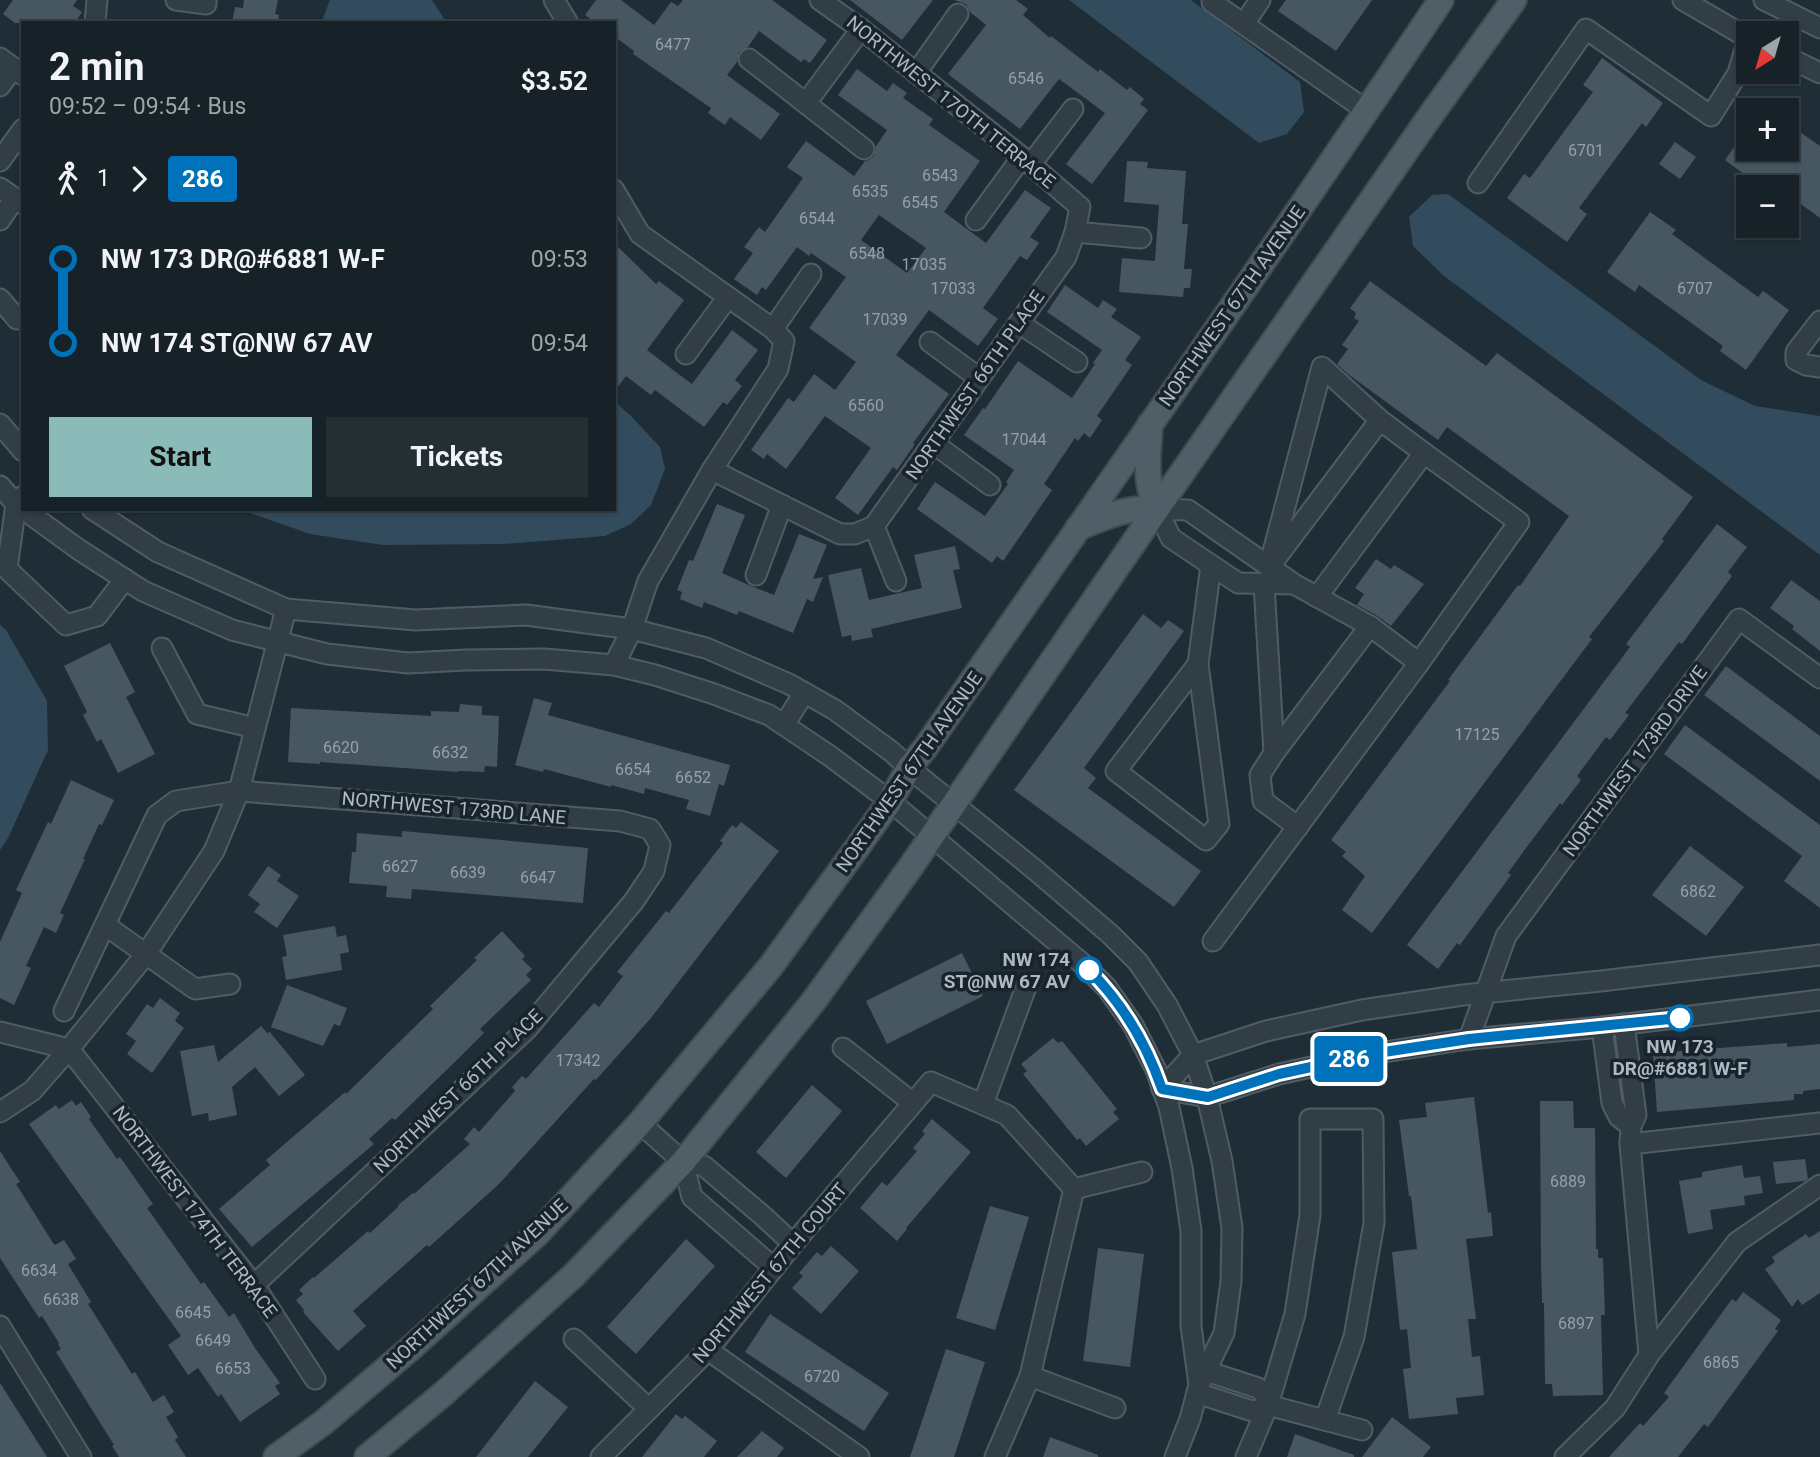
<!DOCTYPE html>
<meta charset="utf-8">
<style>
:root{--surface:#172228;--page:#242f34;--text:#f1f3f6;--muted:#9ea4a8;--line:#363f45;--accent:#8bbbb9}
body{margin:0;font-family:Roboto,sans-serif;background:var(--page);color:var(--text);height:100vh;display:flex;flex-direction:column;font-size:26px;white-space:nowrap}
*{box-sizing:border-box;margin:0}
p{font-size:23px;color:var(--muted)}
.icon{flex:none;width:38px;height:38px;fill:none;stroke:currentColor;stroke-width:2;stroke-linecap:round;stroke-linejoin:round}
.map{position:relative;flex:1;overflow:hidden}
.panel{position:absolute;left:21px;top:21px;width:595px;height:490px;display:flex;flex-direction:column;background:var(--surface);border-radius:0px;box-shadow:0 2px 5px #0004,0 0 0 2px var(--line)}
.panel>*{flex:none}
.badge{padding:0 14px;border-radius:5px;font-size:24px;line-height:46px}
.needle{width:46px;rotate:217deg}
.buttons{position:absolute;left:1736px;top:21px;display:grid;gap:14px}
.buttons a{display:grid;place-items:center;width:63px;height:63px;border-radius:0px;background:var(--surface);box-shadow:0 2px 5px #0004,0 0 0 2px var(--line);font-size:35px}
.map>.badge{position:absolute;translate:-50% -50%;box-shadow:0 0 0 4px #fff}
.legs{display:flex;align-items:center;gap:10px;height:77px;padding:0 28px;font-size:23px}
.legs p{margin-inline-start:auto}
.headline{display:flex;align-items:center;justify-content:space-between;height:119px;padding:0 28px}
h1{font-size:38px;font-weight:700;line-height:52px}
.action{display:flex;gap:14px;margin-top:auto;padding:14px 28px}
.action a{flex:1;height:80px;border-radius:0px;background:var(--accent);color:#111;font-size:28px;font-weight:700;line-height:80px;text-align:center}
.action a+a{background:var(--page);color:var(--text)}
ul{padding:0 28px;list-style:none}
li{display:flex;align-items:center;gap:24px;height:84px;font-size:26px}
li i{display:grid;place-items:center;width:10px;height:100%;margin:0 9px;background:currentColor}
li i::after{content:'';width:18px;height:18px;margin:-9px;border:5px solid;border-radius:50%;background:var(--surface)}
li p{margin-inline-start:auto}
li:first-child i{background:linear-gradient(#0000 50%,currentColor 0)}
li:last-child i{background:linear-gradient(currentColor 50%,#0000 0)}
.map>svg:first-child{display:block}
.water{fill:#324c5e}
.building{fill:#475762;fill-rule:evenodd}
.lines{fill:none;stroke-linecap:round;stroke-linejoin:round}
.minor-casing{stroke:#505c65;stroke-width:23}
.major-casing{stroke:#3f4a53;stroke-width:28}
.minor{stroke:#323e46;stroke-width:19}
.major{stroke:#505e67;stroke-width:24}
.line-1-casing{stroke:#fff;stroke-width:16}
.line-1{stroke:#0072bc;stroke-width:10}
.stop-1-dot{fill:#fff;stroke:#0072bc;stroke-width:3.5}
.labels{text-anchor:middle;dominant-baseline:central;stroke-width:7;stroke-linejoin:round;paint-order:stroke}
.number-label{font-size:16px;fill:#93a0ac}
.street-label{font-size:19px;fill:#acb9c4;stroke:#18232b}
.stop-label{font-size:19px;font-weight:bold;fill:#acb9c4;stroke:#18232b;text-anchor:end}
</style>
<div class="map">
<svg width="1820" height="1457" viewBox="0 0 1820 1457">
<rect width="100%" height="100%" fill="#1f2d36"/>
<!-- water -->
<g class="water">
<path d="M330,0H432L447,23H321Z"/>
<path d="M1069,0H1191L1300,82L1304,112L1287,134L1259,143Z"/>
<path d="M1448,194L1701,380L1755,406L1820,416V555L1444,276L1413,246L1409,217L1432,195Z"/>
<path d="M614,401L630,415L660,447L665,469L651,505L631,524L605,536L504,544L383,545L310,534L239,509H614Z"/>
<path d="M0,625L6,630L47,701L48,750L8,838L0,850Z"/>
</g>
<!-- building -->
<g class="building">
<path d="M13,0H77L73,6L82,12L75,23H15L3,14Z"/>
<path d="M244,0H278L275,14L279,15L278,23H232L235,7L243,8Z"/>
<path d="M596,0H621L654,25L671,2L678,6L683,0H772L827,40L810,63L804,59L801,62L759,31L748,47L739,52L737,62L727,75L780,114L761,140L730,117L725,125L708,113L711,108L633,54L634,51L614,36V23H596L585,15Z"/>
<path d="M850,0H933L902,40Z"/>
<path d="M954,0H1016L1028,9L1023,15L1050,38L1051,36L1098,72L1100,69L1127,90L1130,87L1144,99L1140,104L1148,110L1092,184L1066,164L1105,113L1059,79L1020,129L948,74L986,25L970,12L966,4Z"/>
<path d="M1286,0H1372L1336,51L1278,11Z"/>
<path d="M1602,58L1663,103L1646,127L1642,123L1579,208L1587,214L1567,242L1507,198L1524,174L1530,178L1593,92L1583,85Z"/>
<path d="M857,69L887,91L893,83L907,93L903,98L933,119L929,125L980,161L944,212L986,243L1025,190L1051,208L1030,237L1039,243L1027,260L1020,256L983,308L998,319L978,346L929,310L896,355L949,394L913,443L915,444L897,470L893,467L858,515L835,498L871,448L825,416L786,469L767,454L764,459L751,450L788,398L794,402L814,374L835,390L856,362L809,328L846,277L811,253L809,256L797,247L766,290L762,287L757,295L734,279L753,253L744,247L759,227L765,232L803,178L787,167L806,141L854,176L865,161L869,160L874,156L876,146L887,130L838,95ZM879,215L926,248L907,273L861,240Z"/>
<path d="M1787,123L1820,146V218L1787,194V187H1776L1757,174L1752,180L1725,160L1748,127V149H1787Z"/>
<path d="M1675,142L1696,157L1680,179L1659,164Z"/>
<path d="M1127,161L1148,162L1147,168L1186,171L1182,224H1188L1184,269H1192L1190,288H1184L1183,297L1119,292L1122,258L1155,261L1159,205L1124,202Z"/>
<path d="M1650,212L1676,230L1672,234L1758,297L1763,291L1789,310L1746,370L1720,351L1723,346L1639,285L1635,292L1607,272Z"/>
<path d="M614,243L656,284L659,281L684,300L647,350L677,373L692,384L732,330L758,350L735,380L742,386L727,405L723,402L704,427L655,390L651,395L626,376L614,392Z"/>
<path d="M1370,281L1486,366L1497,353L1693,497L1662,539L1664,541L1589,637L1592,639L1372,933L1342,910L1365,876L1342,856L1346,852L1331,840L1450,681L1448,680L1518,585L1520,586L1569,516L1447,427L1438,440L1348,374L1337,364L1348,349L1342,345L1359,321L1354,318L1356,313L1350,308Z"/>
<path d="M1065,285L1098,308L1103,300L1117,309L1111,317L1141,337L1125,360L1132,365L1097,416L1102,420L1090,438L1084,433L1078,441L1075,438L1044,484L1052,490L1003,561L997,556L992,563L917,509L935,482L985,516L1008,484L1006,482L1014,470L964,435L983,408L985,409L1018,361L1072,398L1095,364L1093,363L1102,350L1047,312Z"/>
<path d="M717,504L745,515L722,573L751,586L774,595L799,534L827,545L813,579L823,577L813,602L807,599L793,633L739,611L737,615L704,602L702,608L680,599L682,592L677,590L689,560L693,561Z"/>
<path d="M1717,524L1747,547L1728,572L1732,576L1682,644L1679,642L1625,713L1629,715L1610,740L1606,737L1577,776L1581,780L1562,805L1560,803L1526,848L1508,873L1511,875L1460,945L1457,943L1438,969L1407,945L1630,647L1626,644Z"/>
<path d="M955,546L960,569L953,570L962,608L871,629L873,637L852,641L851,635L842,637L828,575L861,568L869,600L922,588L914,555Z"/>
<path d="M1376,559L1391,569L1394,565L1424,584L1391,626L1376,615L1357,605L1364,594L1355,588Z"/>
<path d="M1791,580L1820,601V651L1792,629L1794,626L1770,608Z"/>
<path d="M1143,614L1161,628L1168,620L1184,631L1084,768L1096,778L1088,788L1201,871L1174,907L1014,790Z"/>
<path d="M110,643L135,692L126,697L155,754L118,773L101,739L97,742L83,715L87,712L64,666Z"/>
<path d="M1726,666L1820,736V781L1704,695Z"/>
<path d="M534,698L552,703L548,715L730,765L724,786L719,784L710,816L686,809L689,800L645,788L644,794L611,785V787L544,769L543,772L515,765Z"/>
<path d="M460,704L482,706V715L499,716L497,767L485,766L484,772L459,771V772L320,762V764L288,762L291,708L431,716V711L459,712Z"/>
<path d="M1685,725L1820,825V908L1784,881L1802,856L1664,754Z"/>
<path d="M71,780L114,800L102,825L99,824L83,859H85L60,913L64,915L56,933L44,927L26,966L31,968L14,1005L0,998V942L22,893L16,890L48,822L51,824Z"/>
<path d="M741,822L779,851L651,1018L596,1080L594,1079L499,1184L429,1247L427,1245L353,1311L366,1326L338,1351L303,1312L304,1310L296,1300L303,1294L299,1290L313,1277L314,1278L368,1231L370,1233L399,1206L398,1205L413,1193L414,1194L470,1144L464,1139L474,1127L479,1132L515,1091L512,1087L522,1076L526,1079L594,1003L599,1007L623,976L617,972L666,911L669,913L723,843L720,841L732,825L736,828Z"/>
<path d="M402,831L588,848L583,903L412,889L411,899L386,897L387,886L349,883L352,852H356L357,833L402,837Z"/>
<path d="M1690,846L1744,887L1706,936L1652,895Z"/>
<path d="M268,866L281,875L277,881L299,896L277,928L254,912L260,904L248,895Z"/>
<path d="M335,926L337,937L346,935L349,952L340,954L342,970L286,980L282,957L287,956L283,935Z"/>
<path d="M502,931L525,956L522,959L532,969L526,975L531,980L480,1029L484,1033L463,1054L395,1120L392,1118L369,1139L374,1144L252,1247L219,1209L270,1165L266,1160L345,1092L346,1094L433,1009L430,1006L477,960L474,958Z"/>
<path d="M962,953L983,996L887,1044L866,1001Z"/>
<path d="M287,985L347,1008L340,1026L334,1024L323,1046L271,1027Z"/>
<path d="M160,998L180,1013L175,1021L184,1028L152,1073L127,1054L136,1041L126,1034L147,1004L153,1008Z"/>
<path d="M261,1026L268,1034L269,1031L305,1075L279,1096L255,1067L232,1087L237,1115L209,1121L208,1113L192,1116L180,1051L214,1045L218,1062Z"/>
<path d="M1053,1038L1058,1043L1062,1041L1117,1109L1113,1112L1119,1119L1086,1146L1080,1138L1077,1140L1023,1074L1027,1071L1021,1064Z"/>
<path d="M1787,1043V1047L1820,1044V1089L1803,1091V1094H1794V1100L1657,1112L1653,1053Z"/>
<path d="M812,1085L842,1111L786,1178L756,1152Z"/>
<path d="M1474,1097L1488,1213L1491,1212L1493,1236L1466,1239L1476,1319H1468L1472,1357L1480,1356L1484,1395L1456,1398L1458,1414L1409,1419L1403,1369L1411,1368L1407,1329L1400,1330L1392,1252L1417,1249L1411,1196H1409L1399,1120L1427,1117L1425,1103Z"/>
<path d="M72,1100L76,1106L81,1102L91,1117L89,1119L117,1159L120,1157L153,1204L147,1208L201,1284L204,1282L229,1317L234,1313L255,1348L280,1383L275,1386L280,1394L240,1422L221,1394L218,1397L198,1368L188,1375L168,1345L181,1336L29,1124L56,1105L59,1109Z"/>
<path d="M1540,1101H1573L1574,1128H1595L1596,1249H1598V1258H1603L1605,1315H1601L1603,1395L1553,1396L1552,1384H1545L1544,1303H1542L1541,1260Z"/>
<path d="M932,1119L971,1152L906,1228L907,1229L897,1241L860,1208L882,1182L887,1186L917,1151L913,1148L925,1134L922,1131Z"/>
<path d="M0,1151L20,1182L16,1184L53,1243L55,1245L64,1240L76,1259L68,1264L91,1302L88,1304L132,1374L135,1372L153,1402L164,1395L174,1412L166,1417L178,1437L175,1440L186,1457H119L112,1446L114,1445L56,1352L61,1349L58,1344L59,1343L42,1316L39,1318L0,1258Z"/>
<path d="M1805,1159L1808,1179L1805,1181L1776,1184L1773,1162Z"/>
<path d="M1742,1165L1744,1178L1760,1176L1763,1193L1744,1196L1745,1205L1710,1210L1713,1229L1688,1234L1679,1181L1702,1177V1172Z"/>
<path d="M990,1206L1029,1217L995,1330L956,1318Z"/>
<path d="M1820,1231V1293L1802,1305L1798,1299L1792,1307L1765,1269L1775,1262L1772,1257L1806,1234L1809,1238Z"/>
<path d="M686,1239L715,1266L636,1354L607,1327Z"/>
<path d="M831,1246L859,1271L821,1314L792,1288L803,1276L799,1273L817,1252L822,1256Z"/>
<path d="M1098,1248L1144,1254L1130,1367L1083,1361Z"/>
<path d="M1743,1292L1781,1320L1775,1329L1778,1331L1708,1427L1704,1424L1678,1457H1609L1640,1423L1643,1426L1669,1397L1664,1393L1732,1299L1736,1302Z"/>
<path d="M770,1314L889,1393L864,1431L745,1352Z"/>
<path d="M946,1349L985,1362L954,1457H910Z"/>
<path d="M535,1381L568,1407L528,1457H476Z"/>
<path d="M0,1383L28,1427L47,1457H0Z"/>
<path d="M676,1414L682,1419L685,1416L717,1441L704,1457H642Z"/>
<path d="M1392,1417L1431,1447L1423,1457H1362Z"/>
<path d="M762,1431L784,1448L777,1457H737Z"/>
<path d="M1295,1434L1354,1455V1457H1287Z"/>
<path d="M1050,1437L1098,1455V1457H1043Z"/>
</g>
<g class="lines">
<!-- minor casing -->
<g class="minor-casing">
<g id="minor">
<path d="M176,0L206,4V0"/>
<path d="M554,0L568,23"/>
<path d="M1212,0V2L1367,111"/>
<path d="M1683,0L1748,38"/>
<path d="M1764,0L1820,28"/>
<path d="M95,23L97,0"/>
<path d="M1244,24L1260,0"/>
<path d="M1787,57L1820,73"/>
<path d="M0,58L23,75"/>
<path d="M749,59L864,149"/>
<path d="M916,73L958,14"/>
<path d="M0,86L13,68"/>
<path d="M806,103L861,29"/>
<path d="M0,161L23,129"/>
<path d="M1031,164L1073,109"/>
<path d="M1478,183L1586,29L1711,116L1738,73L1748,39"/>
<path d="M0,188L23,204"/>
<path d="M614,190L640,234L773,329L784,341L778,369L712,470L648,581L632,629L614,665"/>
<path d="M0,220L15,198"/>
<path d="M976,220L1022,157"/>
<path d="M1075,232L1141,238"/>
<path d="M0,299L17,319"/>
<path d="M1820,321L1796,352V360L1806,365L1820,367"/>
<path d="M1019,323L1077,362"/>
<path d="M773,329L811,274"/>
<path d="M930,342L979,378"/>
<path d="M686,354L728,297"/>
<path d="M0,424L23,451"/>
<path d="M933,443L990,485"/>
<path d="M712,470L840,534H855L874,526L1066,257L1075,232L1080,207L1022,157L861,29L820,0"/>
<path d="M0,486L16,504L23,509"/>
<path d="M23,496L16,504L7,569L66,625L97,616L125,579"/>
<path d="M23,509L78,549L143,591L232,630L327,654L408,663L466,660L544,659L614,665L655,675L714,694L769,715L830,756L890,801L1084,965L1107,988L1133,1025L1156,1070L1169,1107L1182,1168L1191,1231V1326L1199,1385"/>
<path d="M92,509L158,552L286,609L416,620L526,615L632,629L706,648L789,684L835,710L892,752L909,768L1034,869L1111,935L1138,962L1167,1005L1193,1055L1207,1097L1222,1161L1232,1228L1231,1281L1224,1333L1199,1385L1190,1419L1175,1457"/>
<path d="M874,526L896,581"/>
<path d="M1276,558L1380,420L1424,453"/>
<path d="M1269,567L1322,367L1380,420"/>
<path d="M756,575L782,505"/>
<path d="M1264,584L1274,753"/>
<path d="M1317,597L1424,453L1519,522L1419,663"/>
<path d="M162,648L197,714L255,728"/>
<path d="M1198,664L1116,771L1206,840L1219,824L1198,664L1211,565"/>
<path d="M784,725L804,693"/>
<path d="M1298,827L1263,801L1260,775L1274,753L1370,626"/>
<path d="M105,925L195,989L230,984"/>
<path d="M1213,941L1419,663L1370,626L1294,584L1188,510L1157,509L1171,538L1238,583L1294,584"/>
<path d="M64,1011L157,815L176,801L239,791L620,821L650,829L660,845L654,871L634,901L527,1029L254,1285"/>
<path d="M1624,1024L1636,1115L1631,1126L1630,1144L1649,1355"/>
<path d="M1602,1027L1612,1103L1619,1117L1631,1126"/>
<path d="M0,1032L69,1049L254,1285L315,1379"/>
<path d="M1469,1039L1506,936L1739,619L1820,678"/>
<path d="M843,1048L913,1103"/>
<path d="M1162,1089L1193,1055L1266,1031L1362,1010L1463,995L1601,981L1820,955"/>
<path d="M1162,1089L1207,1097L1279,1074L1371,1054L1469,1039L1602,1027L1820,1000"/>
<path d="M983,1104L1026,987"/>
<path d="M0,1112L32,1091L69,1049L146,954L214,851L239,791L286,609"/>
<path d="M640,1123L683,1162L704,1166L763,1216L793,1244"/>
<path d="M1630,1144L1820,1123"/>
<path d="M683,1162L692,1197L774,1268"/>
<path d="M1074,1189L1142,1172"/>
<path d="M0,1326L81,1457"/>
<path d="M574,1339L649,1409"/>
<path d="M708,1350L859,1457"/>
<path d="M1206,1371L1258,1388L1264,1393L1268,1405"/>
<path d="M1030,1376L1115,1408"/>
<path d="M1197,1393L1249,1410L1256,1411L1268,1405L1362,1430"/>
<path d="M601,1457L708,1350L793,1244L931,1082L1007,1115L1074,1189"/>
<path d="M995,1457L1030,1376L1074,1189"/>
<path d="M1246,1457L1268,1405L1295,1314L1310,1215V1119H1373L1374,1223L1354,1337L1325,1420"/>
<path d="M1565,1457L1615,1408L1649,1355L1737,1242L1820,1185"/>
</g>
</g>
<!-- major casing -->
<g class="major-casing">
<g id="major">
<path d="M1078,528C1107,516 1125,507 1157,509C1143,480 1149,455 1150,424"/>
<path d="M276,1457L324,1422L412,1347L537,1234L640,1123L771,966L859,845L890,801L909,768L926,747C1099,498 1273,251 1441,0"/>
<path d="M367,1457L443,1394L574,1275L683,1162L813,1002L912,865L1157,509L1433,112L1514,0"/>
</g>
</g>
<!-- minor -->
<use href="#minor" class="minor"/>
<!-- major -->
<use href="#major" class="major"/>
</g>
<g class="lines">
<!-- line-1 casing -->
<g class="line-1-casing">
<path id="line-1" d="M1089,970C1122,1003 1147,1045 1162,1089L1208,1097L1279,1074L1371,1054L1469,1039L1680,1018"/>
</g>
<!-- line-1 -->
<use href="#line-1" class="line-1"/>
</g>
<!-- markers -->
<g class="stop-1-dot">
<circle cx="1089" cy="970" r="12"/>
<circle cx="1680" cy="1018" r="12"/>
</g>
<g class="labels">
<!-- number labels -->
<g class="number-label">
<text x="673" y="44">6477</text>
<text x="1026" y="78">6546</text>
<text x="1586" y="150">6701</text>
<text x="940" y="175">6543</text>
<text x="870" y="191">6535</text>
<text x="920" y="202">6545</text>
<text x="817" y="218">6544</text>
<text x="867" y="253">6548</text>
<text x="924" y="264">17035</text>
<text x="953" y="288">17033</text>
<text x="1695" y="288">6707</text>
<text x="885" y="319">17039</text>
<text x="866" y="405">6560</text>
<text x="1024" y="439">17044</text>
<text x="1477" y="734">17125</text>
<text x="341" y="747">6620</text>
<text x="450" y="752">6632</text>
<text x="633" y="769">6654</text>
<text x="693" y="777">6652</text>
<text x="400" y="866">6627</text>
<text x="468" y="872">6639</text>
<text x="538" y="877">6647</text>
<text x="1698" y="891">6862</text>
<text x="578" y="1060">17342</text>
<text x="1568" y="1181">6889</text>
<text x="39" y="1270">6634</text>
<text x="61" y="1299">6638</text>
<text x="193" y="1312">6645</text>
<text x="1576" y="1323">6897</text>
<text x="213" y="1340">6649</text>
<text x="1721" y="1362">6865</text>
<text x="233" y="1368">6653</text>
<text x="822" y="1376">6720</text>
</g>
<!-- street labels -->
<g class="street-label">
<text transform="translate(951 102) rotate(39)">NORTHWEST 17OTH TERRACE</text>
<text transform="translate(1232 306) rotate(-55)">NORTHWEST 67TH AVENUE</text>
<text transform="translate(975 385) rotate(-55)">NORTHWEST 66TH PLACE</text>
<text transform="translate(1635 761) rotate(-54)">NORTHWEST 173RD DRIVE</text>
<text transform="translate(909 772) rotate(-55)">NORTHWEST 67TH AVENUE</text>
<text transform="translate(454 808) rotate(5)">NORTHWEST 173RD LANE</text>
<text transform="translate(458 1091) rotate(-44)">NORTHWEST 66TH PLACE</text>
<text transform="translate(195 1212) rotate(53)">NORTHWEST 174TH TERRACE</text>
<text transform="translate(770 1273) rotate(-50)">NORTHWEST 67TH COURT</text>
<text transform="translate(477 1284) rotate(-43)">NORTHWEST 67TH AVENUE</text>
</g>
<!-- stop labels -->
<g class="stop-label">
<text x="1070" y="959">NW 174<tspan x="1070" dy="22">ST@NW 67 AV</tspan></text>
<text x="1680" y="1046" text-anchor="middle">NW 173<tspan x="1680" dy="22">DR@#6881 W-F</tspan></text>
</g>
</g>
</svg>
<div class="buttons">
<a><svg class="needle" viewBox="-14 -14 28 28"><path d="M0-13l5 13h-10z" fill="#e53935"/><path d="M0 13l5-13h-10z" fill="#9ea4a8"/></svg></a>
<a>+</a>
<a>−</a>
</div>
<b class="badge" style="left:1349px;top:1059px;background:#0072bc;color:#fff">286</b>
<section class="panel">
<div class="headline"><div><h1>2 min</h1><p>09:52 – 09:54 · Bus</p></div><b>$3.52</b></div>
<div class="legs"><svg class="icon" aria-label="walk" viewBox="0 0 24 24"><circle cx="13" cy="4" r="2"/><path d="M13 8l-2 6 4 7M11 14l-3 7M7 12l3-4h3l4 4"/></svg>1<svg class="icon" aria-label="forward" viewBox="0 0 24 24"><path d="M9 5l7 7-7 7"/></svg><b class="badge" style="background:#0072bc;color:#fff">286</b></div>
<ul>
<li><i style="color:#0072bc"></i><b>NW 173 DR@#6881 W-F</b><p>09:53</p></li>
<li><i style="color:#0072bc"></i><b>NW 174 ST@NW 67 AV</b><p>09:54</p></li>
</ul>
<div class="action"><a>Start</a><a>Tickets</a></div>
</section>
</div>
